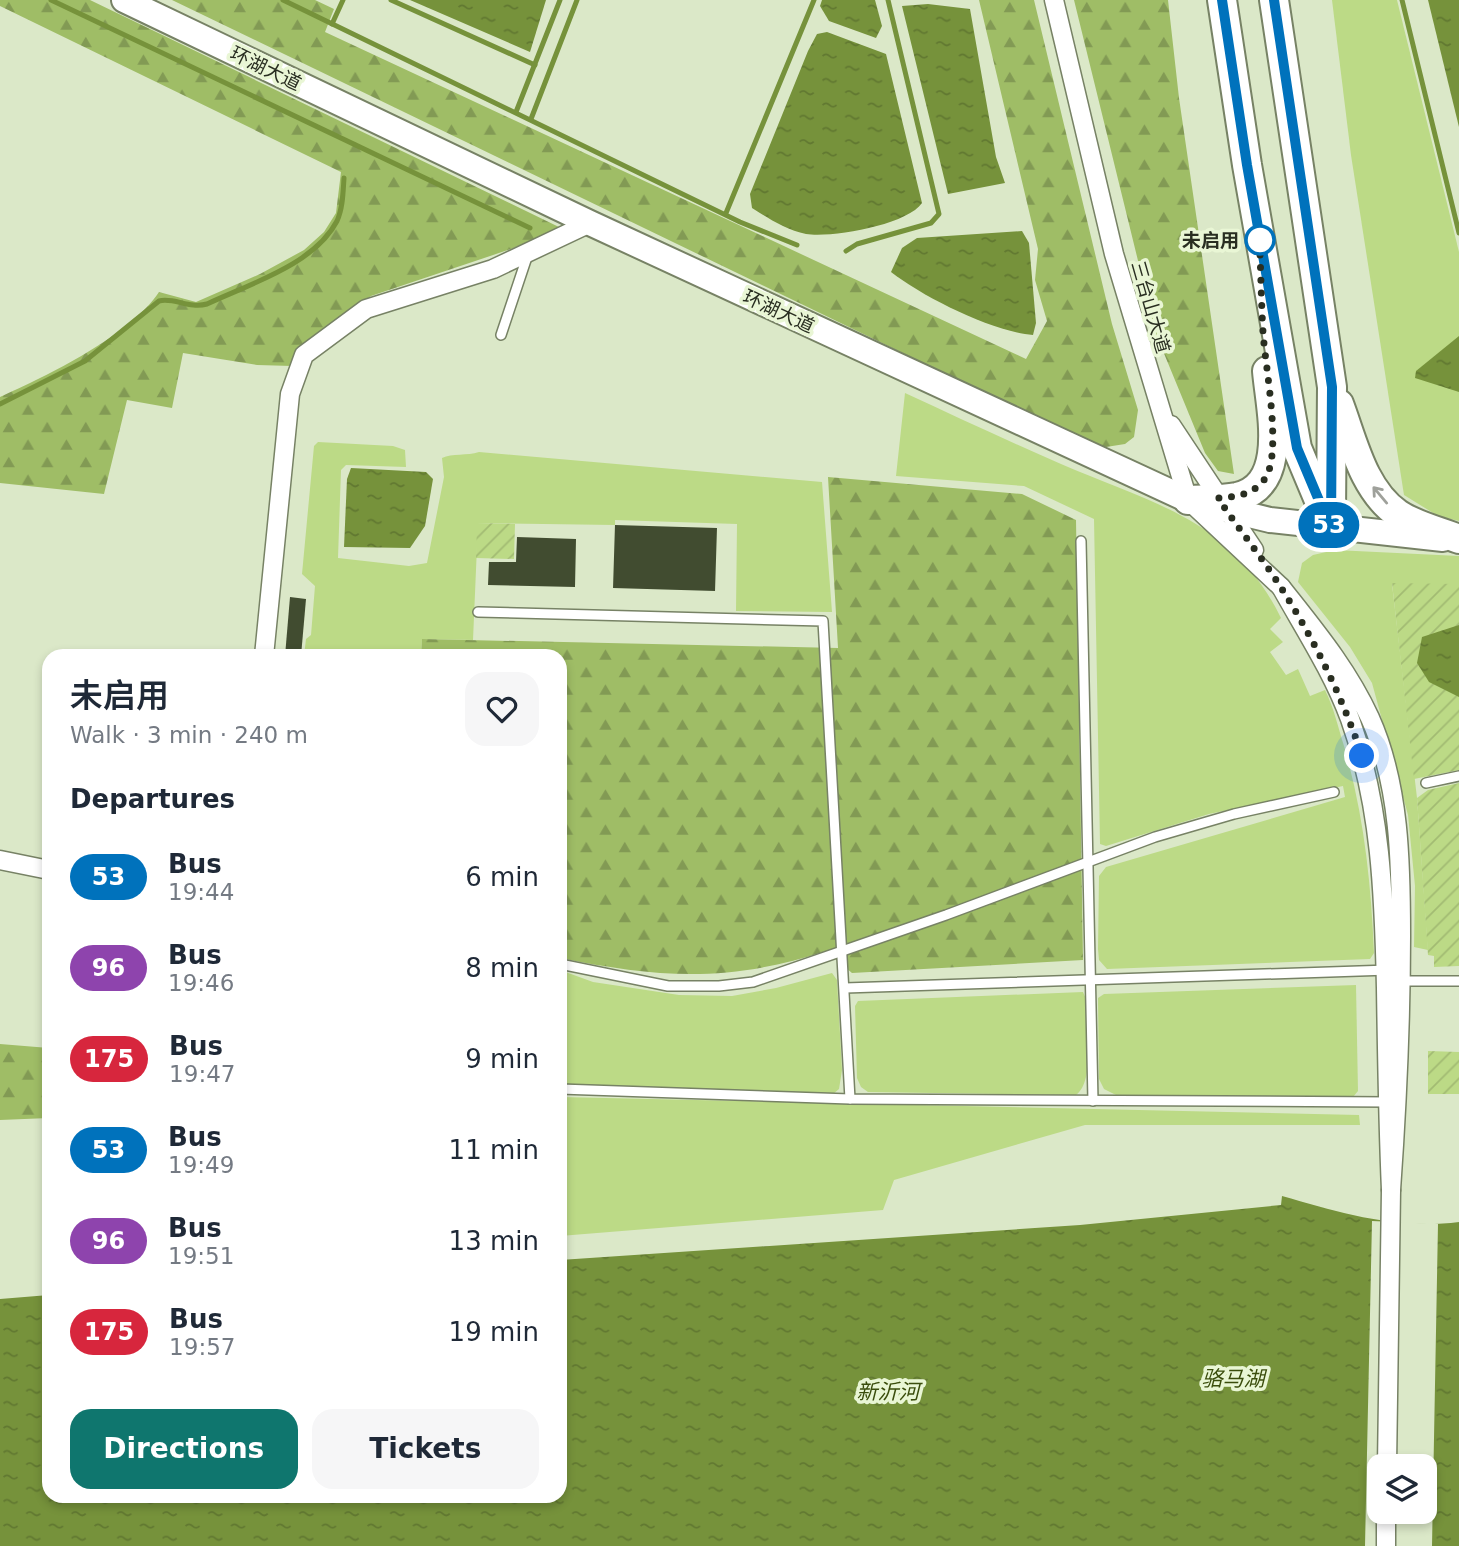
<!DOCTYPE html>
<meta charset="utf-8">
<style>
:root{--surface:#fff;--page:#f6f6f7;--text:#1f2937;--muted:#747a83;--accent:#0f766e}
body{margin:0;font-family:"DejaVu Sans","Noto Sans SC",sans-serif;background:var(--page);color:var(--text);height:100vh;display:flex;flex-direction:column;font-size:26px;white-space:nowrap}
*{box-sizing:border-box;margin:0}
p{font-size:23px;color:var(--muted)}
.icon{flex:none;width:38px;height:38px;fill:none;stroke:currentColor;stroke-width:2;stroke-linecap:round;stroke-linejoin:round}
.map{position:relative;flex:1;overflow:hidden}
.side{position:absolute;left:42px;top:649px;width:525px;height:854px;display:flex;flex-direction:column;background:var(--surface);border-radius:21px;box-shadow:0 4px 10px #0003}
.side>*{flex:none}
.badge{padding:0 14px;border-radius:23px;font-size:24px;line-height:46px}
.fabs{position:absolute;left:1367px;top:1454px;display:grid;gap:14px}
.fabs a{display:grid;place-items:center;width:70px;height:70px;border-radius:14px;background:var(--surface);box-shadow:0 4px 10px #0003;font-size:35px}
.you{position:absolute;width:35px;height:35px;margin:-18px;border:5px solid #fff;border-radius:50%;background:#1a73e8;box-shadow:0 0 0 10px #1a73e833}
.map>.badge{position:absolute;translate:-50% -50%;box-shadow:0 0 0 4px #fff}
h2{padding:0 28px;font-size:26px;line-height:63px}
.round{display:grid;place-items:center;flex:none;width:74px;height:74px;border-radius:21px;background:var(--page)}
.summary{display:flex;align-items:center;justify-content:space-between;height:119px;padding:0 28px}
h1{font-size:33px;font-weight:600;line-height:52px}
.primary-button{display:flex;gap:14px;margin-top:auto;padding:14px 28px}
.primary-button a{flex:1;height:80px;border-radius:21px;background:var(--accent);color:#fff;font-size:28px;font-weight:600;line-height:80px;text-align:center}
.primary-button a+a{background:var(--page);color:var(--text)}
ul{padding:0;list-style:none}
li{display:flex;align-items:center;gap:21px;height:91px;padding:0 28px}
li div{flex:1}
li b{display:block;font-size:26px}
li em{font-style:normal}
li .badge{min-width:77px;font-weight:700;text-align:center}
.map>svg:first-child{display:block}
.green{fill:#bcda86}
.forest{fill:url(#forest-firs)}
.garden{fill:url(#garden-furrows)}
.water{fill:url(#water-ripples);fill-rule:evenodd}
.pier{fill:#dbe8c8;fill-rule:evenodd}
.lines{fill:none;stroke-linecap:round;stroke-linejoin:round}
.stream{stroke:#76923b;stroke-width:5}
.building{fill:#414c30}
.service-casing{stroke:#778265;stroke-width:12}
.minor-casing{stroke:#778265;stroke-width:21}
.secondary-casing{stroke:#778265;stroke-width:28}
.primary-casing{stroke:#778265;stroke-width:32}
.service{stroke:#fff;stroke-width:9}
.minor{stroke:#fff;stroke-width:18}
.secondary{stroke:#fff;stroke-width:24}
.primary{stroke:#fff;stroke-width:28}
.oneway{stroke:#9fa19b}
.line-casing{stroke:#fff;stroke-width:16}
.line{stroke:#0072bc;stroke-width:10}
.walk{stroke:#292e21;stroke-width:7;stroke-dasharray:0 12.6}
.stop-dot{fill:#fff;stroke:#0072bc;stroke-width:3.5}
.labels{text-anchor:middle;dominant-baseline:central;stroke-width:7;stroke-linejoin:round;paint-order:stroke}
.street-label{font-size:19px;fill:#292e21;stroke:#e9f6d5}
.stop-label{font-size:19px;font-weight:bold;fill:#292e21;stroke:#e9f6d5;text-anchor:end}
.water-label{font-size:21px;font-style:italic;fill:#3a4d0c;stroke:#e9f6d5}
</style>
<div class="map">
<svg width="1459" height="1546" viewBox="0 0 1459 1546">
<defs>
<pattern id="forest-firs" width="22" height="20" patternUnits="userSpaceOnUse" patternTransform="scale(1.75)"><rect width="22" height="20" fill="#9fbd66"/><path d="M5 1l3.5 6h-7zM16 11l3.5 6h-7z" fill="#829a54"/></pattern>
<pattern id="garden-furrows" width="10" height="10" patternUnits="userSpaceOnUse" patternTransform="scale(1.75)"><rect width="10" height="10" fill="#bcda86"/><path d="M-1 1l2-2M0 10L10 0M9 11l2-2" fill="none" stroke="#a2bb73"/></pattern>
<pattern id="water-ripples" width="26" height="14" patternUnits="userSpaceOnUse" patternTransform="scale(1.75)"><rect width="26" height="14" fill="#76923b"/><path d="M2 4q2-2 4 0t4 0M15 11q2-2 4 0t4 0" fill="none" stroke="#617831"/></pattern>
</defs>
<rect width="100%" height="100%" fill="#dbe8c8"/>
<!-- green -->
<g class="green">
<path d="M1332,0H1397L1459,252V521L1438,516L1404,495L1351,155Z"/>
<path d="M905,393C957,417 1008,441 1061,464C1154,504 1233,520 1281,618L1270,629L1283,642L1270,652L1286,675L1298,669L1310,696L1325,690C1334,708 1338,727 1344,746C1364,815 1371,882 1374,953L1370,959L1107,969L1099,960L1098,949L1099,876L1106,867L1345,797L1343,786L1209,814L1106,846L1100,844L1094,519L1024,486L896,476Z"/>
<path d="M318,442L393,446L405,450L406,467L346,465L341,470L338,558L409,566L427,563L444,477L442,458C452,453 467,456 479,452L822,482L832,612L736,611L737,524L615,520V525L478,523L473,640L422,639L421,656H304L306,639L311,635L315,586L302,574L314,446Z"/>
<path d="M1335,550L1459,556V584H1392L1417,798L1428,950L1414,947L1415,886L1408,815L1372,683L1350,647L1298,582L1302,563L1313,555Z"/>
<path d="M560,970L593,982L679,995L732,996L776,988L832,973L837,980L842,1070L839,1089L833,1094L560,1085Z"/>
<path d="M1356,985L1358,1091L1353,1097L1118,1096L1104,1089L1099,1079L1098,998L1104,994Z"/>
<path d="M1083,992L1086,999C1086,1023 1096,1080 1076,1095L868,1092L861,1087L857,1078L855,1006L858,1001Z"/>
<path d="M560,1097L1359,1115L1360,1125H1085L894,1180L883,1210L560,1236Z"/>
</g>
<!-- forest -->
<g class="forest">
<path d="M0,0H90L561,228L511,249L371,296L298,350L292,366L257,365L183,353L172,408L127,400L104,494L0,483V397C47,376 131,335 159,292L196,302L260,274L304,250L324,232L336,213L341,172L0,6Z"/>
<path d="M172,0H315L334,9L325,32L1026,359L1047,321L1035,280L1038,249L979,0H1034L1112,324L1138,410L1134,437L1125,444L1106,447L1091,444Z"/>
<path d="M1074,0H1168L1179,98L1234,474L1218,471L1205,453L1156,334Z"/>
<path d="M828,477L1022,494L1076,520L1083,960L852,973L826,951C728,983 659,978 560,958V656H421L422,639L838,648Z"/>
<path d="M0,1044L49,1048V1118L0,1120Z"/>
</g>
<!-- garden -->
<g class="garden">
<path d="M477,523L515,524L514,559L476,558Z"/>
<path d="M1392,583L1459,584V770L1414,779Z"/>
<path d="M1459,783V966L1434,967V956L1428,955L1417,798L1428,790Z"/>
<path d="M1428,1051L1459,1052V1094H1428Z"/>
</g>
<!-- water -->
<g class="water">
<path d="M410,0H546L530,52Z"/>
<path d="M822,0H875L882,26L876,38L829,21L820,6Z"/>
<path d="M1428,0H1459V127Z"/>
<path d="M928,4L970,9L996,157L1005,183L948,194L902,6Z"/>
<path d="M827,32L886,54L922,203C907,225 832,238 806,234C786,230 768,218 752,208L750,194L808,51L817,34Z"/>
<path d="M1022,231L1029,243L1036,323L1033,335C993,332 923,297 891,272L902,248L917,238Z"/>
<path d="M1459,336V392L1415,378L1416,371Z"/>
<path d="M351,468L426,472L433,479L425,526L410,548L344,547L347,479Z"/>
<path d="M1459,625V697L1429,682L1417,663L1422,637Z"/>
<path d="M1282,1196C1341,1213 1397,1230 1459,1222V1546H0V1299L49,1295V1496H560V1260L1080,1225L1281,1205ZM1379,1466H1424V1512H1379Z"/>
</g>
<!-- pier -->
<path class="pier" d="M1372,1221L1438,1224L1432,1546H1365ZM1379,1466H1424V1512H1379Z"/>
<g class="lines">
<!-- stream -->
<g class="stream">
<path d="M51,0L530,228"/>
<path d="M283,0L740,222L797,245"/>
<path d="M391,0L535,65"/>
<path d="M1402,0L1459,233"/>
<path d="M332,24L343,0"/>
<path d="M516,112L560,0"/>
<path d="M531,119L577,0"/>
<path d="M726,213L814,0"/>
<path d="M846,251L857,244L931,223L939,214L888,0"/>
<path d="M0,404L85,361L159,301C174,297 189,309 207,304C249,284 314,265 337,221C343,208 343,192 344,178"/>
</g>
</g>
<!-- building -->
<g class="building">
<path d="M615,525L717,528L715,591L613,588Z"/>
<path d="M517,537L576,539L575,587L488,585L489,562H516Z"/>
<path d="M290,597L306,599L301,656H285Z"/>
</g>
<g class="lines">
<!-- service casing -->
<g class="service-casing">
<g id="service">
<path d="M501,335L528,254"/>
<path d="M1081,541L1093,1101"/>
<path d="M478,612L823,621L850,1099"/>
<path d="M1426,783L1459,776"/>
<path d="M560,964L668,986H719L753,982L946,915L1155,837L1234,814L1334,792"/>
<path d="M1398,981H1459"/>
<path d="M845,988L1389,970"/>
<path d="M560,1089L850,1099L1389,1102"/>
</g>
</g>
<!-- minor casing -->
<g class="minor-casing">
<g id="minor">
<path d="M1054,0L1114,254L1188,500L1281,587"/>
<path d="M1171,425L1254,550"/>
<path d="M1281,587C1314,629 1347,668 1370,718C1400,785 1401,864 1401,936C1401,1021 1397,1106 1391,1190C1388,1123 1387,1055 1386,988C1384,896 1381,806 1350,719C1333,673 1305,630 1281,587Z"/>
<path d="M264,656L290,394L304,355L366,309L493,269L590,223"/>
<path d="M0,860L49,870"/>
<path d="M1387,1466L1391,1190"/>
<path d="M1386,1546V1512"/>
</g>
</g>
<!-- secondary casing -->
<g class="secondary-casing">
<path id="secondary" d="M124,0L590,223L1188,500L1270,520L1443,539"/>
</g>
<!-- primary casing -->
<g class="primary-casing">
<g id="primary">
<path d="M1222,0L1247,165L1297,448L1331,529"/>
<path d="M1274,0L1332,387L1331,515"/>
<path d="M1339,404C1353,441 1363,490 1398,514C1416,526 1439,531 1459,539"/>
<path d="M1188,500C1204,499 1222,500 1237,497C1290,485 1270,408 1267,371"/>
</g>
</g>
<!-- service -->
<use href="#service" class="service"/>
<!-- minor -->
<use href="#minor" class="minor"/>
<!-- secondary -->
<use href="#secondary" class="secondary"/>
<!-- primary -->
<use href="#primary" class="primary"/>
</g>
<!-- one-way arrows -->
<defs><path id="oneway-shaft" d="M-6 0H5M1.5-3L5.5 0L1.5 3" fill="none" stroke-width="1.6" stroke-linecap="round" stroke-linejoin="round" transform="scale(1.75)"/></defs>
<use class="oneway" href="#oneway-shaft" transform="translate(1380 495) rotate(-130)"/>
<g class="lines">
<!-- line casing -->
<g class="line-casing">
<path id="line" d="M1222,0L1247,165L1297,448L1331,529L1332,387L1274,0"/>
</g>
<!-- line -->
<use href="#line" class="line"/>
<!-- walk -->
<path class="walk" d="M1260,240L1259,235C1261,267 1261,300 1263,332C1265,366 1282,450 1266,477C1256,494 1236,497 1218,498C1238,528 1261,556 1280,586C1314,639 1342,696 1362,756"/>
</g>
<!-- markers -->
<circle class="stop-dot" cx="1260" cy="240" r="14"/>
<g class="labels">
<!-- street labels -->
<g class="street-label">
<text transform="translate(266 68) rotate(26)">环湖大道</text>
<text transform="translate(1151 307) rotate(74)">三台山大道</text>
<text transform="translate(779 311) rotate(25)">环湖大道</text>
</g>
<!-- stop labels -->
<g class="stop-label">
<text x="1239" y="240">未启用</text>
</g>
<!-- water labels -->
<g class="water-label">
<text x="1233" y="1379">骆马湖</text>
<text x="888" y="1392">新沂河</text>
</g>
</g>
</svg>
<div class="fabs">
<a><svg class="icon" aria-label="layers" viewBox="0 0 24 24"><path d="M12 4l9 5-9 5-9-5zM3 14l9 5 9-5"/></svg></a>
</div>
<div class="you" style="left:1362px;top:756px"></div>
<b class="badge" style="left:1329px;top:525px;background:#0072bc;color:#fff">53</b>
<section class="side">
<div class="summary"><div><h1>未启用</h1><p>Walk · 3 min · 240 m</p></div><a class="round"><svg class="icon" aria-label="heart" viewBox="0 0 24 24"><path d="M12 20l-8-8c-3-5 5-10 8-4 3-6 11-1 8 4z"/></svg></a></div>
<h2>Departures</h2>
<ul>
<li><span class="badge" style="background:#0072bc;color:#fff">53</span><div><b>Bus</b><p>19:44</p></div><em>6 min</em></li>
<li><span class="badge" style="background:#8e44ad;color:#fff">96</span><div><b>Bus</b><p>19:46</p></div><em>8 min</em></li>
<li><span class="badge" style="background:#d7263d;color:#fff">175</span><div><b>Bus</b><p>19:47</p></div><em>9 min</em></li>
<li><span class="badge" style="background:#0072bc;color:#fff">53</span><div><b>Bus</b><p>19:49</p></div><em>11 min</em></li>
<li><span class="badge" style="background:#8e44ad;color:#fff">96</span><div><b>Bus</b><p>19:51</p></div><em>13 min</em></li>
<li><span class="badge" style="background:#d7263d;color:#fff">175</span><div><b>Bus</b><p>19:57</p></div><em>19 min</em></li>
</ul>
<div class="primary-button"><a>Directions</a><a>Tickets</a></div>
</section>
</div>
